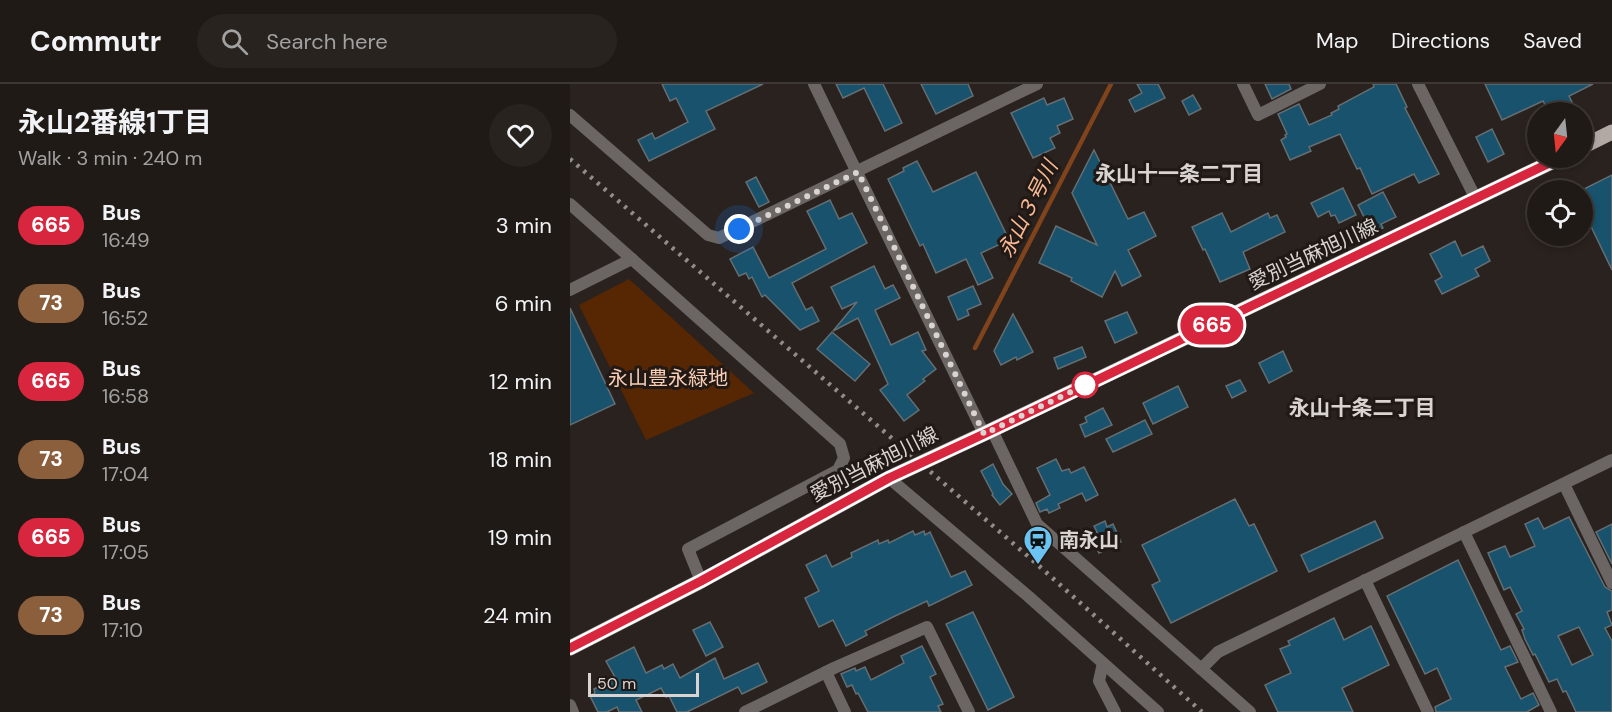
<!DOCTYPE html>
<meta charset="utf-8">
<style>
:root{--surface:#201a16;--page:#28231f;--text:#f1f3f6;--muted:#a2a1a1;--line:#3d3835}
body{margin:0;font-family:"DM Sans","Noto Sans JP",sans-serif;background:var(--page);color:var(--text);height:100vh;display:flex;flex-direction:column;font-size:22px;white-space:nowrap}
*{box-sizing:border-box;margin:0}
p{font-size:20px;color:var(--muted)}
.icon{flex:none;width:33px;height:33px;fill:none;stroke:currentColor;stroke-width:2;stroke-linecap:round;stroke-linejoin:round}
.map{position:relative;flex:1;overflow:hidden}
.details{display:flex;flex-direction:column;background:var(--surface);width:570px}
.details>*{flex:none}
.badge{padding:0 12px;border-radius:20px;font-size:21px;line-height:39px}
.needle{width:39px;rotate:195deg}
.controls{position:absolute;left:957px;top:18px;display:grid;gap:12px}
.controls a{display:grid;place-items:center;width:66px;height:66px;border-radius:50%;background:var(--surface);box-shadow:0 3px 9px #0003,0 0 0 2px var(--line);font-size:30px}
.scale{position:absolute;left:18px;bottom:15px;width:111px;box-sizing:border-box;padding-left:6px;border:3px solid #d9d4d1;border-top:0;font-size:16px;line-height:21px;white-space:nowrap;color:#d9d4d1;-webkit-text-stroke:4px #201915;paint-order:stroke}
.you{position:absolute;width:30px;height:30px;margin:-15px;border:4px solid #fff;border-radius:50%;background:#1a73e8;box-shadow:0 0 0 9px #1a73e833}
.map>.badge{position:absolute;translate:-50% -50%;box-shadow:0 0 0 3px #fff}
.round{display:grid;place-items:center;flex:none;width:63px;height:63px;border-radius:32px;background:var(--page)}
.head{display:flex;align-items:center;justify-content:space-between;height:102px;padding:0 18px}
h1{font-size:28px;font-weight:700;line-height:45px}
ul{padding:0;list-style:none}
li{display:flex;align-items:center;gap:18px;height:78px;padding:0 18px}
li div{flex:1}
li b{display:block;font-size:22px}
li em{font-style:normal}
li .badge{min-width:66px;font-weight:700;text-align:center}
header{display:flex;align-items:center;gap:36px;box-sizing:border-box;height:84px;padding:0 30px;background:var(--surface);border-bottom:2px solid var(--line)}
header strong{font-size:28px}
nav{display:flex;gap:33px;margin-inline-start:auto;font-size:21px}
.search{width:420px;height:54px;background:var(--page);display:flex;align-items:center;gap:15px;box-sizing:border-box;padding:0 21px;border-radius:33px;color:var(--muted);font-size:22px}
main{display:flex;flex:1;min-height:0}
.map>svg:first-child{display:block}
.green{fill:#572602}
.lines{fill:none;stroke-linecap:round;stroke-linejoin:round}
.stream{stroke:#80441d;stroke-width:4.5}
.building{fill:#18526c;stroke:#646e73;stroke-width:1.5;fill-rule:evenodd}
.minor{stroke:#6b6664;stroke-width:12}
.tertiary{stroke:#6b6664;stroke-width:12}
.primary{stroke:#b2a9a5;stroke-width:15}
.rail{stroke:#938d89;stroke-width:4.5;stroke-dasharray:3 6;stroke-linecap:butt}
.line-casing{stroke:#fff;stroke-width:14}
.line{stroke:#d7263d;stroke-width:9}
.walk{stroke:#d9d4d1;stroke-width:6;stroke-dasharray:0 10.8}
.stop-dot{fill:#fff;stroke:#d7263d;stroke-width:3}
.labels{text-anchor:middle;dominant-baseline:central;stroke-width:6;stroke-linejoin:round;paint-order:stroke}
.street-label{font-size:20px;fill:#d9d4d1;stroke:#201915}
.park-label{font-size:20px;fill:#f9cdb4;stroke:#201915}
.poi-label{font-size:20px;font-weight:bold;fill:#d9d4d1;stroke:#201915;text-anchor:start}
.neighbourhood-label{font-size:21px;font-weight:bold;fill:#d9d4d1;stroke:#201915}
.water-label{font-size:21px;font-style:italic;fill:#fab994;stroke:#201915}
</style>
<header>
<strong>Commutr</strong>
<div class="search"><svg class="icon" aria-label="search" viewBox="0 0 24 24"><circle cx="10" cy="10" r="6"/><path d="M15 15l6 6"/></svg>Search here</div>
<nav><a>Map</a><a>Directions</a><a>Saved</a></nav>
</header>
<main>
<section class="details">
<div class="head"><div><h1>永山2番線1丁目</h1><p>Walk · 3 min · 240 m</p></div><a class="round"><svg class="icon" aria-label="heart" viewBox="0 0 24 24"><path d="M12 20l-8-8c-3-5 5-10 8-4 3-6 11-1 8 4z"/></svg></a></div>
<ul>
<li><span class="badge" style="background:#d7263d;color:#fff">665</span><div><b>Bus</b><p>16:49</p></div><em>3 min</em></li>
<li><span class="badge" style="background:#8b5e3c;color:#fff">73</span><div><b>Bus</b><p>16:52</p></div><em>6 min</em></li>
<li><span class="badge" style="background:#d7263d;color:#fff">665</span><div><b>Bus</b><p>16:58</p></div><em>12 min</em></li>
<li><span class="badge" style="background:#8b5e3c;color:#fff">73</span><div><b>Bus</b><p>17:04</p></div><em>18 min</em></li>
<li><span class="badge" style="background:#d7263d;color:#fff">665</span><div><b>Bus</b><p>17:05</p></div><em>19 min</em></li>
<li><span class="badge" style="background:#8b5e3c;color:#fff">73</span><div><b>Bus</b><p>17:10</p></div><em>24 min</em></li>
</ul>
</section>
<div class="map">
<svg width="1042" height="628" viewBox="0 0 1042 628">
<rect width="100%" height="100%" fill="#2a221e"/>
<!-- green -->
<path class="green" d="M59,195L184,309L76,356L9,221Z"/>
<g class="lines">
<!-- stream -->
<path class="stream" d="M405,264L541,0"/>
</g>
<!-- building -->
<g class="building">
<path d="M92,0H193L136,27L145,45L79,77L68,56L82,49L85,55L118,38L106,14L100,17Z"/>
<path d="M266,0H313L332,39L315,47L294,4L273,14Z"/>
<path d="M351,0H398L403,12L366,30Z"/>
<path d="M567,0H588L595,14L565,28L559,16L572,9Z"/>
<path d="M695,0H719L721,5L702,15Z"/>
<path d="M803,0H826L837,23L835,24L869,90L849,99L844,90L802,110L790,84L787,85L770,50L739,63L741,67L720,76L711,56L716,53L715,51L717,50L708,30L729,20L739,41L762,31L761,29L769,25L768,22L804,3Z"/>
<path d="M915,0H1023L999,12L1007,28H979L973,17L932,36Z"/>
<path d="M623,11L631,25L619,31L612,17Z"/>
<path d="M474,14L477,21L494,14L503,35L487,42L490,49L480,54L485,64L463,74L441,29Z"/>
<path d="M922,45L934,70L918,78L906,53Z"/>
<path d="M524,66L558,135L574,128L586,152L558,166L571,192L552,202L545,187L532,213L501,197L502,194L469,179L486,142L527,161L502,109Z"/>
<path d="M347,77L363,108L406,88L439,156L411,169L423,194L408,201L396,175L366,189L353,160L350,162L318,95L334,87L333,84Z"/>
<path d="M1042,91V186L1015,130L1018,129L1012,117V106Z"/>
<path d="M186,93L199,118L189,123L176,98Z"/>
<path d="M773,104L786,131L769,139L765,131L761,132L759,127L748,133L741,119Z"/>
<path d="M813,108L826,133L811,140L813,144L802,149L788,121Z"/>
<path d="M260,116L269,135L282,129L297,159L222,199L236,226L242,223L249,237L230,246L195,211L192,213L182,193L179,195L176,189L169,192L160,175L183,163L199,194L256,165L237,127Z"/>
<path d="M652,129L661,148L698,129L700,134L707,131L715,148L673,168L680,185L650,198L635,165L633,166L622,143Z"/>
<path d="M885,157L892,172L913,162L920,177L905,185L909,192L872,210L865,197L872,193L860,170Z"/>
<path d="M304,182L315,205L323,201L330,214L305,226L321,261L348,248L356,266L352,267L366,285L353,295L355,297L337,311L349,326L334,337L310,306L318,300L288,234L263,247L287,218L272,225L261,203Z"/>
<path d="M403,202L411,220L397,226L399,231L388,236L378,213Z"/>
<path d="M0,224L45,320L0,341Z"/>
<path d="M557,228L567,249L545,259L535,237Z"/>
<path d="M443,230L463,268L447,276L446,273L431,281L424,267Z"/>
<path d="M262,248L300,280L285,297L247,265Z"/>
<path d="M512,263L516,273L488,285L484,274Z"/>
<path d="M713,267L722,287L699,299L689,279Z"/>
<path d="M670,296L676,307L662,314L656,302Z"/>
<path d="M608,302L618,323L583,340L573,319Z"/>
<path d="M533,324L542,341L515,353L510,341L517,338L515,333Z"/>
<path d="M575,336L582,350L543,368L536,355Z"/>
<path d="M486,375L492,387L499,385L501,389L514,383L528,411L516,417L512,409L488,420L490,424L479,429L477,425L470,428L466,419L480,411L467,384Z"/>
<path d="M423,380L433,400L442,410L430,421L422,411L423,410L411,387Z"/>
<path d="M665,415L679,442L684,440L707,487L601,539L582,501L590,497L572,461Z"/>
<path d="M999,433L1035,503L1042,507V526L1037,528L1042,541L1035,544L1042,557V628H1006L996,607L993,608L987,595L979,598L965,570L963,571L955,555L952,546L954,545L946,530L952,527L940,503L934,506L918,469L935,462L940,473L965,462L955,440L968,434L974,445ZM1009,543L1023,571L1002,581L988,552Z"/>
<path d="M535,437L537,443L543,440L551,458L529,469L520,451L527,448L524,442Z"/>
<path d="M805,437L813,454L739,488L731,471Z"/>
<path d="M1042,440V480L1026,448Z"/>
<path d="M343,447L345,451L354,447L355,451L360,448L381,493L395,487L402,501L359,522L357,517L325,532L295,547L297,551L276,562L263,536L249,543L235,514L249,507L236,481L256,471L262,483L282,473L281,469L308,456L309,460L318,456L319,459Z"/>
<path d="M888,476L931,566L940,562L948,578L935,583L951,615L963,609L969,621L957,628H866L865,623L881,615L867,584L855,590L817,512Z"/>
<path d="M403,528L444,613L418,626L376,540Z"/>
<path d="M764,534L774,556L801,542L819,581L772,604L783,628H708L695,601L721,589L710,565L720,561L718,557Z"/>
<path d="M140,538L153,563L136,572L123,546Z"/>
<path d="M352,562L366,590L360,593L373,620L368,622L371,628H298L288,609L286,610L282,601L277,603L271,590L285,584L286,587L295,583L301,596L334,579L331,572Z"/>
<path d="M64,563L76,589L92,581L94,585L103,580L110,594L145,574L154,595L188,579L197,598L172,610L168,603L117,628H107L99,612L96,613L91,604L66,616L72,628H49L47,623L37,628H28L20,612L25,609L24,605L46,595L36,577Z"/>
</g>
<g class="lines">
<!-- minor -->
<g class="minor">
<path d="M244,0L414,350"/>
<path d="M673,0L688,31L750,0"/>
<path d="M848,0L906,115"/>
<path d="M0,31L138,151L149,154L467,0"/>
<path d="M0,120L270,360L274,374L268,386L118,465L131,497"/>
<path d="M0,206L62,175"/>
<path d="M422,346L467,440L680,628"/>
<path d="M319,394L458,512L588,628"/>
<path d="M994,400L1042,499"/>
<path d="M894,448L981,628"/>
<path d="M795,496L858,628"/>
<path d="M631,585L648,568L1042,376"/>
<path d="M256,588L275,628"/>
<path d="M0,621L3,628"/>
<path d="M175,628L264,584L357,543L399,628"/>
</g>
<!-- tertiary -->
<path class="tertiary" d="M533,579L529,597L545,628"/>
<!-- primary -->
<g class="primary">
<path d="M1012,63L1042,48"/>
<path d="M0,564L131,497L319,394L422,346L990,74"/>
</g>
<!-- rail -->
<path class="rail" d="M0,75L468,481L632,628"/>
</g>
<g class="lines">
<!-- line casing -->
<g class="line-casing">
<path id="line" d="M0,564L131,497L319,394L414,350L990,74"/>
</g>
<!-- line -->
<use href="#line" class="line"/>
<!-- walk -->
<path class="walk" d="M169,145L288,88L414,350L515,301"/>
</g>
<!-- icons -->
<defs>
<g id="station-pin" transform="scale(1.5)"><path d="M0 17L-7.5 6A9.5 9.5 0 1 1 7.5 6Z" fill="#6ac3f1" stroke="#201915"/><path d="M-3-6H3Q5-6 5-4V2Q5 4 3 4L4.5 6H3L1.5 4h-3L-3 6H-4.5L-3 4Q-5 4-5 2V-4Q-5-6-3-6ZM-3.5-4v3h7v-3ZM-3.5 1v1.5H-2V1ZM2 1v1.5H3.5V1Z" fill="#111"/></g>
</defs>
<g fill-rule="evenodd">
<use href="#station-pin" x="468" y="456"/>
</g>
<!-- markers -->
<circle class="stop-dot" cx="515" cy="301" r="12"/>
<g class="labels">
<!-- street labels -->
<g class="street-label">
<text transform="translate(743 170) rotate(-25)">愛別当麻旭川線</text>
<text transform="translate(304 380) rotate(-27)">愛別当麻旭川線</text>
</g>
<!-- park labels -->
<g class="park-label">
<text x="98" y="294">永山豊永緑地</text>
</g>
<!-- poi labels -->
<g class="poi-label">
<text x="489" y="456">南永山</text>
</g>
<!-- neighbourhood labels -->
<g class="neighbourhood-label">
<text x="609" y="90">永山十一条二丁目</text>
<text x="792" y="324">永山十条二丁目</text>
</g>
<!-- water labels -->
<g class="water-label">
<text transform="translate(458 125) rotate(-63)">永山３号川</text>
</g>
</g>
</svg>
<div class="controls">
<a><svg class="needle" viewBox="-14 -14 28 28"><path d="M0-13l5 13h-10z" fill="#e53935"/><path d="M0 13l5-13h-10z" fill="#a2a1a1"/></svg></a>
<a><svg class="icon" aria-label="locate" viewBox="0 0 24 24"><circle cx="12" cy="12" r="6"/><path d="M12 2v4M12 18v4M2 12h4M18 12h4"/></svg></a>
</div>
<div class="scale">50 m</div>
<div class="you" style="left:169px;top:145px"></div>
<b class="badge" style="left:642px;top:241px;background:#d7263d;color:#fff">665</b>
</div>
</main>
